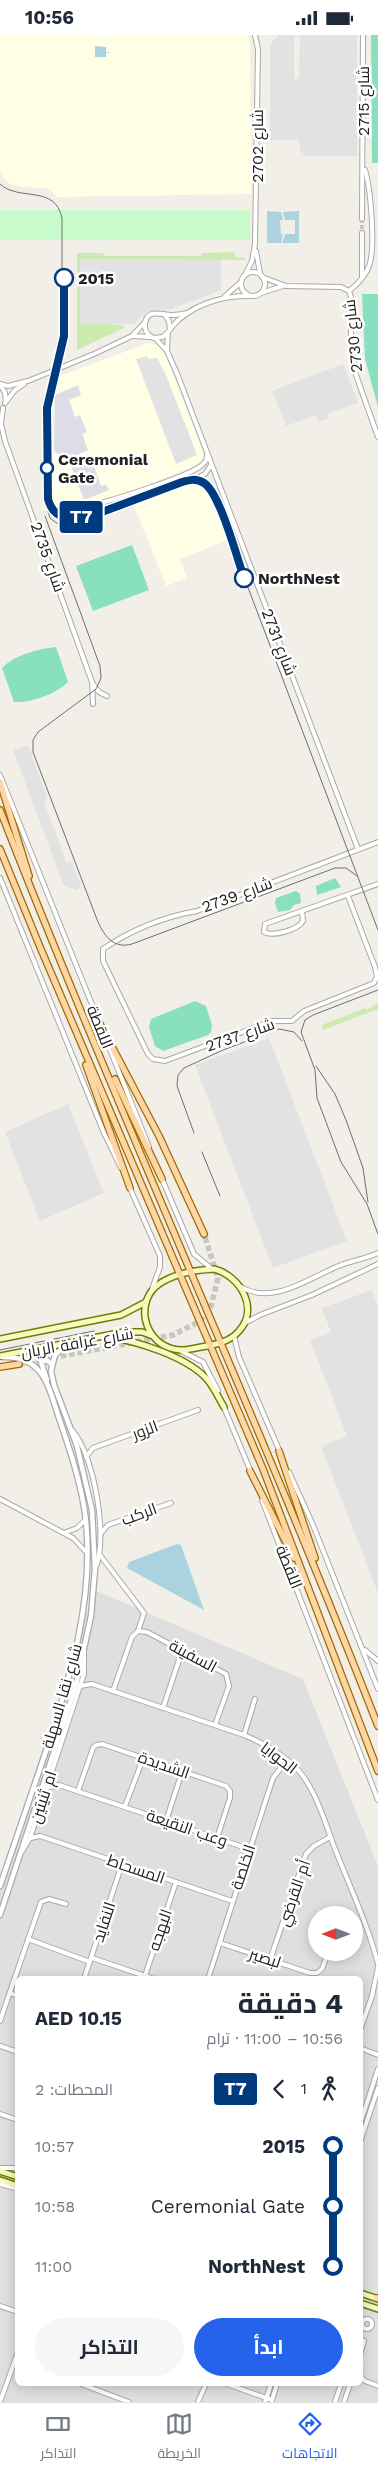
<!DOCTYPE html>
<html lang="ar">
<meta charset="utf-8">
<style>
:root{--surface:#fff;--page:#f6f6f7;--text:#1f2937;--muted:#747a83;--line:#e0e1e3;--accent:#2563eb}
body{margin:0;font-family:"Work Sans",Cairo,sans-serif;background:var(--page);color:var(--text);direction:rtl;height:100vh;display:flex;flex-direction:column;font-size:19px;white-space:nowrap}
*{box-sizing:border-box;margin:0}
p{font-size:16px;color:var(--muted)}
.icon{flex:none;width:28px;height:28px;fill:none;stroke:currentColor;stroke-width:2;stroke-linecap:round;stroke-linejoin:round}
.map{position:relative;flex:1;overflow:hidden;direction:ltr}
.panel{position:absolute;left:15px;top:1941px;width:348px;height:410px;display:flex;flex-direction:column;background:var(--surface);border-radius:8px;box-shadow:0 2px 12px #0003;direction:rtl}
.panel>*{flex:none}
.badge{padding:0 10px;border-radius:4px;font-size:18px;line-height:32px}
.needle{width:32px;rotate:270deg}
.tools{position:absolute;left:308px;top:1871px;display:grid;gap:10px}
.tools a{display:grid;place-items:center;width:55px;height:55px;border-radius:50%;background:var(--surface);box-shadow:0 2px 12px #0003;font-size:25px}
.map>.badge{position:absolute;translate:-50% -50%;box-shadow:0 0 0 2px #fff}
.legs{display:flex;align-items:center;gap:8px;height:55px;padding:0 20px;font-size:16px}
.legs p{margin-inline-start:auto}
.summary{display:flex;align-items:center;justify-content:space-between;height:85px;padding:0 20px}
h1{font-size:28px;font-weight:700;line-height:38px}
.button{display:flex;gap:10px;margin-top:auto;padding:10px 20px}
.button a{flex:1;height:58px;border-radius:30px;background:var(--accent);color:#fff;font-size:20px;font-weight:700;line-height:58px;text-align:center}
.button a+a{background:var(--page);color:var(--text)}
ul{padding:0 20px;list-style:none}
li{display:flex;align-items:center;gap:18px;height:60px;font-size:19px}
li i{display:grid;place-items:center;width:8px;height:100%;margin:0 6px;background:currentColor}
li i::after{content:'';width:12px;height:12px;margin:-6px;border:4px solid;border-radius:50%;background:var(--surface)}
li p{margin-inline-start:auto}
li:first-child i{background:linear-gradient(#0000 50%,currentColor 0)}
li:last-child i{background:linear-gradient(currentColor 50%,#0000 0)}
.status{display:flex;justify-content:space-between;align-items:center;height:35px;padding:0 25px;background:var(--surface);direction:ltr}
.status svg{height:14px;fill:currentColor}
.tab-bar{display:flex;justify-content:space-around;align-items:center;height:70px;border-top:1px solid var(--line);background:var(--surface);font-size:14px;color:var(--muted)}
.tab-bar a{display:grid;justify-items:center;gap:2px}
.tab-bar .selected{color:var(--accent)}
.map>svg:first-child{display:block}
.residential{fill:#e0dfdf;fill-rule:evenodd}
.education{fill:#ffffe5}
.grass{fill:#cdebb0}
.park{fill:#c8facc}
.pitch{fill:#88e0be}
.parking{fill:#e2e2e2}
.plaza{fill:#dddde8}
.water{fill:#aad3df}
.lines{fill:none;stroke-linecap:round;stroke-linejoin:round}
.minor-tunnel{stroke:#c8c6c1;stroke-width:4;stroke-dasharray:4 2;stroke-linecap:butt}
.primary-tunnel{stroke:#c8c6c1;stroke-width:5.5;stroke-dasharray:5.5 3;stroke-linecap:butt}
.minor-casing{stroke:#a9a9a9;stroke-width:6}
.tertiary-casing{stroke:#a9a9a9;stroke-width:7}
.secondary-casing{stroke:#707d05;stroke-width:8}
.primary-casing{stroke:#a06b00;stroke-width:8}
.minor{stroke:#fff;stroke-width:4}
.tertiary{stroke:#fff;stroke-width:4.5}
.secondary{stroke:#f7fabf;stroke-width:5}
.primary{stroke:#fcd6a4;stroke-width:5.5}
.tram{stroke:#707070;stroke-width:1}
.line-1-casing{stroke:#fff;stroke-width:11}
.line-1{stroke:#003b80;stroke-width:8}
.stop-1-dot{fill:#fff;stroke:#003b80;stroke-width:2.5}
.labels{text-anchor:middle;dominant-baseline:central;stroke-width:5;stroke-linejoin:round;paint-order:stroke}
.street-label{font-size:16px;fill:#222;stroke:#fff}
.stop-label{font-size:16px;font-weight:bold;fill:#222;stroke:#fff;text-anchor:start}
</style>
<div class="status"><b>10:56</b><svg viewBox="0 0 49 12"><path d="M0 12V9h3v3zM5 12V6h3v6zM10 12V3h3v9zM15 12V0h3v12zM26 1h20v11H26zM47 4h2v5h-2z"/></svg></div>
<div class="map">
<svg width="378" height="2367" viewBox="0 0 378 2367">
<rect width="100%" height="100%" fill="#f2efe9"/>
<!-- residential -->
<path class="residential" d="M94,1555L303,1644L378,1831V2367H0V1845ZM316,1880H354V1918H316ZM18,1944H360V2349H18Z"/>
<!-- education -->
<g class="education">
<path d="M0,0H248L250,5L251,159L57,162L49,154L19,151L8,148L0,137Z"/>
<path d="M148,308L158,310L164,316L204,420L203,424L200,429L74,478H66L58,474L52,463L55,343Z"/>
<path d="M196,447L209,458L228,505L180,524L187,543L166,551L134,471Z"/>
</g>
<!-- grass -->
<g class="grass">
<path d="M234,217L235,222L246,223L243,225L80,224V288L123,290L124,293L77,315V218H103L104,221H201L202,218Z"/>
<path d="M378,968V974L323,995L322,990L365,973L366,975Z"/>
</g>
<!-- park -->
<rect class="park" x="0" y="175" width="250" height="30"/>
<!-- pitch -->
<g class="pitch">
<path d="M371,0H378V128H372Z"/>
<path d="M362,259H378V372L365,324Z"/>
<path d="M132,510L149,555L93,576L76,531Z"/>
<path d="M56,612L68,647C56,659 31,668 14,667L2,633C14,620 38,614 56,612Z"/>
<path d="M335,843L341,852L317,860L316,851Z"/>
<path d="M296,856L300,859L301,868L294,870L290,875L278,877L275,868L276,863Z"/>
<path d="M195,966L206,971L212,990L211,997L208,1000L163,1016L155,1011L149,992L151,984Z"/>
</g>
<!-- parking -->
<g class="parking">
<path d="M279,0H294V44H299L300,0H357V121H305L300,115L299,105H270V9Z"/>
<path d="M80,224L221,225V255L171,274L146,277L134,289H80Z"/>
<path d="M147,321L148,324L157,323L166,340L197,420L176,429L136,324Z"/>
<path d="M343,329L358,368L327,379L328,384L319,387L316,380L286,391L272,356Z"/>
<path d="M28,710L47,762L44,767L67,829L71,825L81,850L77,855L64,851L13,715Z"/>
<path d="M269,1003L347,1206L273,1233L195,1030Z"/>
<path d="M68,1069L104,1158L40,1186L5,1097Z"/>
<path d="M372,1255L378,1272V1558L321,1411L347,1401L310,1305L331,1297L322,1273Z"/>
</g>
<!-- plaza -->
<path class="plaza" d="M78,350L81,360L69,365L75,382L80,380L87,397L82,399L88,415L77,420L81,432L93,428L101,451L106,449L109,455L84,465L66,418L60,420L54,416L55,360Z"/>
<!-- water -->
<g class="water">
<path d="M95,11L106,12V17L112,18H106V22H95Z"/>
<path d="M267,176L281,177L283,185H280L281,199H283L281,208H267Z"/>
<path d="M299,176V208H282L285,199H295V185H285L283,177Z"/>
<path d="M177,1509L181,1510L204,1575L127,1533L129,1527Z"/>
</g>
<g class="lines">
<!-- minor-tunnel -->
<path class="minor-tunnel" d="M362,184V198"/>
<!-- primary-tunnel -->
<path class="primary-tunnel" d="M19,1329L173,1300L200,1286L210,1275L218,1243L204,1199"/>
<!-- minor casing -->
<g class="minor-casing">
<g id="minor">
<path d="M362,184L363,0"/>
<path d="M256,216L260,238"/>
<circle cx="253" cy="249" r="12"/>
<path d="M246,238L252,226L255,209L258,14L255,0"/>
<path d="M262,242L286,251L341,252L349,256"/>
<path d="M362,242V198"/>
<path d="M349,256L351,262V304L356,340L378,402"/>
<path d="M349,256C358,249 367,239 370,228C375,209 371,155 365,135"/>
<path d="M261,258L283,251"/>
<path d="M224,262L241,247"/>
<path d="M164,279L169,286L170,295L163,302L153,303C148,300 144,296 145,289C146,273 162,280 172,280C177,280 183,279 188,278"/>
<path d="M171,293C188,271 222,260 249,261"/>
<path d="M132,301L150,302"/>
<path d="M155,303L167,316L178,341L358,814"/>
<path d="M167,316L168,298"/>
<path d="M0,349L8,351L28,346L94,319L132,301L146,286"/>
<path d="M0,349L5,358L6,366"/>
<path d="M5,368L15,355L24,349"/>
<path d="M3,373L1,389L5,406L92,647L93,669"/>
<path d="M207,420C207,424 206,427 202,430C190,441 122,462 104,467L102,474L104,477L109,476L199,442L205,439L211,430"/>
<path d="M93,649L99,657L107,661"/>
<path d="M0,740L99,987"/>
<path d="M0,843L104,1098L121,1133"/>
<path d="M348,861L375,932L377,942L374,948L304,976L292,986H272L165,1026L153,1024L148,1019L103,926V914C131,895 163,882 197,876L378,807"/>
<path d="M302,876L303,886C298,895 272,902 264,897L265,889L378,849"/>
<path d="M105,1002L149,1112"/>
<path d="M162,1144L194,1219L212,1234"/>
<path d="M129,1151L160,1221V1232L152,1254"/>
<path d="M241,1252C274,1271 310,1242 341,1230C353,1226 366,1223 378,1218"/>
<path d="M245,1288L260,1280L312,1260L378,1229"/>
<path d="M234,1301L239,1322L280,1417"/>
<path d="M181,1316L203,1327L218,1356"/>
<path d="M223,1370L251,1437"/>
<path d="M72,1395C94,1419 109,1504 95,1534"/>
<path d="M86,1422L93,1413L198,1375"/>
<path d="M289,1437L313,1490L378,1654"/>
<path d="M0,1464L73,1503L87,1518"/>
<path d="M262,1465L378,1765"/>
<path d="M64,1498L77,1493L85,1485"/>
<path d="M101,1498L108,1490L171,1468"/>
<path d="M100,1520L144,1578L138,1596L132,1602L113,1656"/>
<path d="M138,1596L147,1597L226,1639L229,1651L215,1690"/>
<path d="M365,1615L378,1626"/>
<path d="M80,1651L92,1649L244,1700C265,1709 288,1721 303,1741C318,1762 326,1790 335,1814C350,1852 368,1890 378,1929"/>
<path d="M163,1673L182,1616"/>
<path d="M244,1700L255,1664"/>
<path d="M46,1753L59,1750L249,1814"/>
<path d="M78,1756L93,1713L96,1710L102,1709L226,1751L230,1756V1763L217,1803"/>
<path d="M125,1771L143,1724"/>
<path d="M166,1786L182,1737"/>
<path d="M31,1803L40,1801L232,1866"/>
<path d="M21,1818L30,1803L80,1651L84,1639V1616"/>
<path d="M28,1904L90,1927"/>
<path d="M220,1908L310,1938H317L322,1934L328,1918"/>
<path d="M92,1923L154,1944"/>
<path d="M270,1925L306,1819L314,1811L330,1802"/>
<path d="M84,1944L122,1829"/>
<path d="M144,1944L176,1847"/>
<path d="M208,1944L273,1743L287,1725"/>
<path d="M10,1958L18,1961"/>
<path d="M0,1986L41,1867L49,1864L66,1869"/>
<path d="M360,1995L372,1961L378,1932"/>
<path d="M0,2011L18,2017"/>
<path d="M360,2013L378,2020"/>
<path d="M0,2079L18,2085"/>
<path d="M360,2089L378,2034"/>
<path d="M360,2107L378,2053"/>
<path d="M0,2133H18"/>
<path d="M0,2149L18,2154"/>
<path d="M0,2271L18,2277"/>
<circle cx="367" cy="2289" r="5"/>
<path d="M360,2304L364,2306L360,2319"/>
<path d="M360,2341L365,2346L378,2351"/>
<path d="M81,2349L129,2367"/>
<path d="M227,2349L272,2365"/>
<path d="M272,2365L277,2349"/>
<path d="M0,2367L18,2317"/>
<path d="M198,2367L206,2349"/>
<path d="M265,2367L271,2349"/>
<path d="M335,2367L341,2349"/>
<path d="M344,2367L350,2349"/>
</g>
</g>
<!-- tertiary casing -->
<g class="tertiary-casing">
<g id="tertiary">
<path d="M47,1345L41,1327L47,1325L51,1329"/>
<path d="M0,1851C15,1807 30,1763 45,1719C70,1643 94,1567 86,1486C82,1450 70,1415 58,1380C48,1348 41,1320 2,1322"/>
<path d="M0,1880L76,1650L91,1581L95,1534L92,1475L77,1411L54,1350L51,1336L55,1320L67,1309"/>
</g>
</g>
<!-- secondary casing -->
<g class="secondary-casing">
<g id="secondary">
<path d="M214,1234C239,1240 260,1273 239,1296C230,1307 214,1310 201,1312C191,1314 180,1317 170,1313C143,1304 135,1266 159,1249C175,1238 195,1235 214,1234Z"/>
<path d="M108,1302C137,1306 184,1321 205,1342C213,1350 218,1362 224,1372"/>
<path d="M0,1304L121,1280L146,1267"/>
<path d="M0,1321L124,1297H142L153,1301"/>
<path d="M0,2136L18,2142"/>
<path d="M0,2145L18,2151"/>
<path d="M360,2258L378,2264"/>
<path d="M360,2268L378,2274"/>
</g>
</g>
<!-- primary casing -->
<g class="primary-casing">
<g id="primary">
<path d="M0,747L29,841"/>
<path d="M0,775C120,1083 258,1383 378,1691"/>
<path d="M0,814L40,912L263,1434L378,1736"/>
<path d="M98,985L159,1101L204,1199"/>
<path d="M86,1030L130,1153"/>
<path d="M115,1044L162,1144"/>
<path d="M0,1332L19,1329"/>
<path d="M279,1416L315,1523"/>
<path d="M250,1436L294,1523"/>
<path d="M377,2263H378"/>
</g>
</g>
<!-- minor -->
<use href="#minor" class="minor"/>
<!-- tertiary -->
<use href="#tertiary" class="tertiary"/>
<!-- secondary -->
<use href="#secondary" class="secondary"/>
<!-- primary -->
<use href="#primary" class="primary"/>
<!-- tram -->
<g class="tram">
<path d="M0,149C19,167 55,149 62,183V289L58,315L45,366V451L46,470L50,483L58,489L68,490L193,444L205,448L211,455L378,895"/>
<path d="M48,466C53,479 64,486 77,483"/>
<path d="M45,481L100,631L101,643L96,654L38,697L33,705V717L98,887C105,902 114,914 132,909L335,833H346L357,841"/>
<path d="M378,955L313,980L305,985L301,997L315,1035L317,1063L341,1127L367,1169L378,1199"/>
<path d="M316,1031L335,1059L346,1085L363,1133L368,1167"/>
<path d="M194,1098L177,1051L178,1040L184,1033L223,1015L279,994L294,997L302,1006"/>
<path d="M202,1117L220,1161"/>
<path d="M0,1315L94,1296"/>
</g>
</g>
<g class="lines">
<!-- line-1 casing -->
<g class="line-1-casing">
<path id="line-1" d="M64,243V301L47,373L48,464C54,487 74,485 92,478L78,486L182,447C189,445 196,443 204,448C220,458 237,523 244,543"/>
</g>
<!-- line-1 -->
<use href="#line-1" class="line-1"/>
</g>
<!-- markers -->
<g class="stop-1-dot">
<circle cx="64" cy="243" r="9"/>
<circle cx="47" cy="433" r="6"/>
<circle cx="244" cy="543" r="9"/>
</g>
<g class="labels">
<!-- street labels -->
<g class="street-label">
<text transform="translate(363 66) rotate(-90)">شارع 2715</text>
<text transform="translate(257 111) rotate(-90)">شارع 2702</text>
<text transform="translate(353 301) rotate(-96)">شارع 2730</text>
<text transform="translate(48 522) rotate(70)">شارع 2735</text>
<text transform="translate(279 607) rotate(69)">شارع 2731</text>
<text transform="translate(237 860) rotate(-20)">شارع 2739</text>
<text transform="translate(100 992) rotate(68)">اللقطة</text>
<text transform="translate(240 1000) rotate(-19)">شارع 2737</text>
<text transform="translate(77 1308) rotate(-10)">شارع غرافة الريان</text>
<text transform="translate(145 1395) rotate(-20)">الزور</text>
<text transform="translate(139 1479) rotate(-20)">الركب</text>
<text transform="translate(289 1532) rotate(68)">اللقطة</text>
<text transform="translate(193 1621) rotate(28)">السفينة</text>
<text transform="translate(62 1661) rotate(-74)">شارع نقا السهلة</text>
<text transform="translate(279 1723) rotate(37)">الحوايا</text>
<text transform="translate(164 1730) rotate(19)">الشديدة</text>
<text transform="translate(43 1762) rotate(-72)">ام ثنيتين</text>
<text transform="translate(187 1793) rotate(19)">وعب النقيعة</text>
<text transform="translate(243 1832) rotate(-72)">الخلصة</text>
<text transform="translate(136 1834) rotate(19)">المسحاط</text>
<text transform="translate(294 1858) rotate(-71)">أم القرضي</text>
<text transform="translate(104 1887) rotate(-72)">النفايد</text>
<text transform="translate(160 1895) rotate(-71)">البهجه</text>
<text transform="translate(265 1923) rotate(18)">لبصير</text>
</g>
<!-- stop labels -->
<g class="stop-label">
<text x="78" y="243">2015</text>
<text x="58" y="424">Ceremonial<tspan x="58" dy="18">Gate</tspan></text>
<text x="258" y="543">NorthNest</text>
</g>
</g>
</svg>
<div class="tools">
<a><svg class="needle" viewBox="-14 -14 28 28"><path d="M0-13l5 13h-10z" fill="#e53935"/><path d="M0 13l5-13h-10z" fill="#747a83"/></svg></a>
</div>
<b class="badge" style="left:81px;top:482px;background:#003b80;color:#fff">T7</b>
<section class="panel">
<div class="summary"><div><h1>4 دقيقة</h1><p>10:56 – 11:00 · ترام</p></div><b>AED 10.15</b></div>
<div class="legs"><svg class="icon" aria-label="walk" viewBox="0 0 24 24"><circle cx="13" cy="4" r="2"/><path d="M13 8l-2 6 4 7M11 14l-3 7M7 12l3-4h3l4 4"/></svg>1<svg class="icon" aria-label="back" viewBox="0 0 24 24"><path d="M15 5l-7 7 7 7"/></svg><b class="badge" style="background:#003b80;color:#fff">T7</b><p>المحطات: 2</p></div>
<ul>
<li><i style="color:#003b80"></i><b>2015</b><p>10:57</p></li>
<li><i style="color:#003b80"></i><span>Ceremonial Gate</span><p>10:58</p></li>
<li><i style="color:#003b80"></i><b>NorthNest</b><p>11:00</p></li>
</ul>
<div class="button"><a>ابدأ</a><a>التذاكر</a></div>
</section>
</div>
<nav class="tab-bar">
<a class="selected"><svg class="icon" aria-label="directions" viewBox="0 0 24 24"><path d="M12 3l9 9-9 9-9-9zM9 14v-3h6M13 9l2 2-2 2"/></svg>الاتجاهات</a>
<a><svg class="icon" aria-label="map" viewBox="0 0 24 24"><path d="M3 6l6-2 6 2 6-2v14l-6 2-6-2-6 2zM9 4v14M15 6v14"/></svg>الخريطة</a>
<a><svg class="icon" aria-label="tickets" viewBox="0 0 24 24"><path d="M3 7h18v10H3zM15 7v10"/></svg>التذاكر</a>
</nav>
